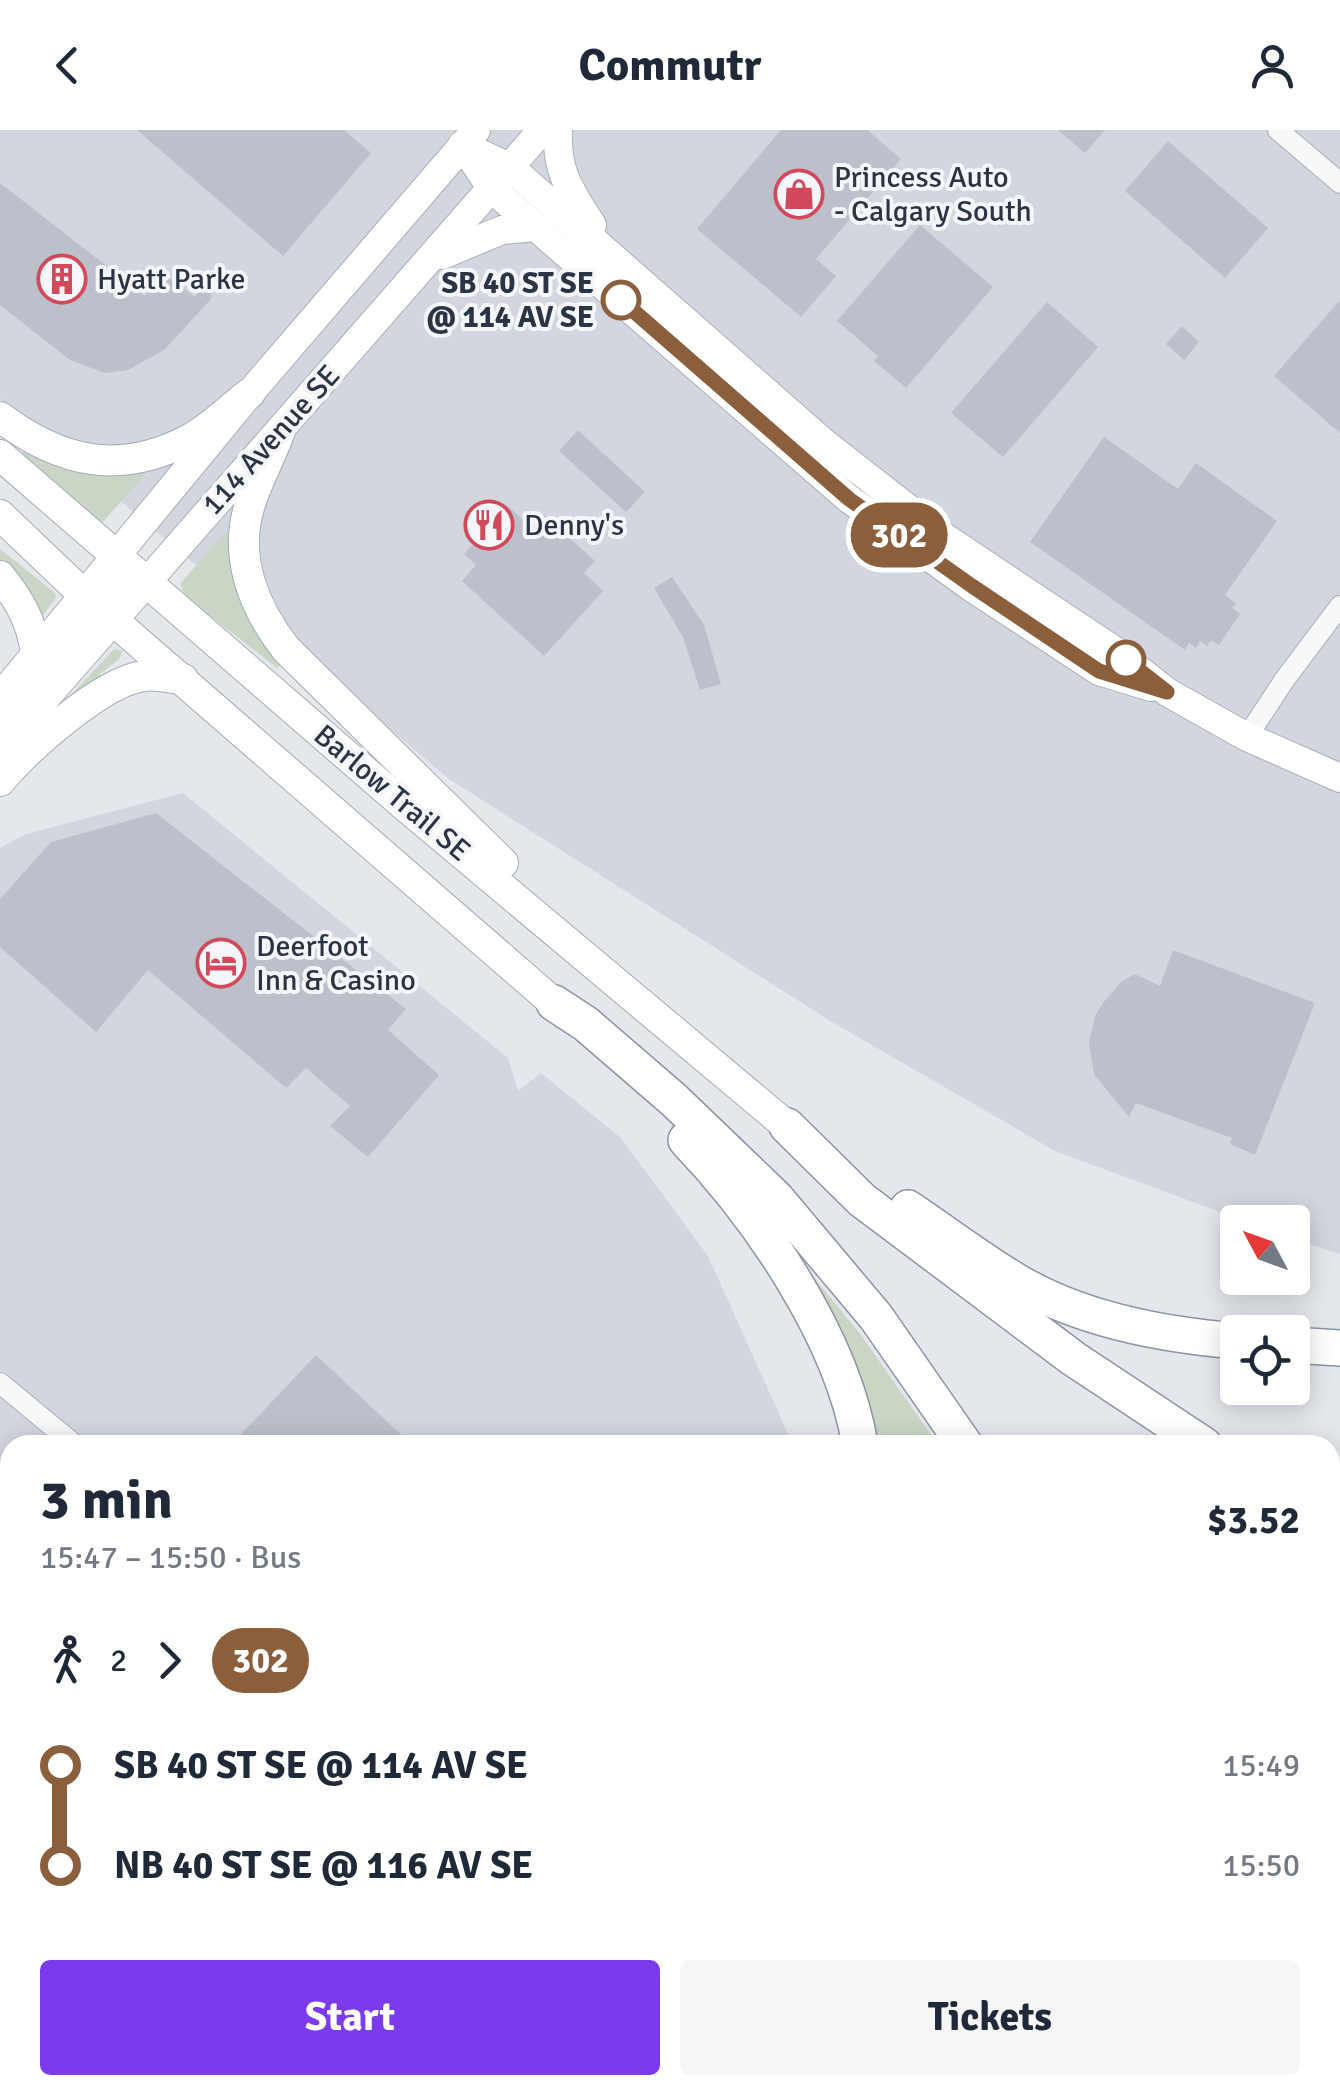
<!DOCTYPE html>
<meta charset="utf-8">
<style>
:root{--surface:#fff;--page:#f6f6f7;--text:#1f2937;--muted:#747a83;--accent:#7c3aed}
body{margin:0;font-family:Signika,sans-serif;background:var(--page);color:var(--text);height:100vh;display:flex;flex-direction:column;font-size:38px;white-space:nowrap}
*{box-sizing:border-box;margin:0}
p{font-size:32px;color:var(--muted)}
.icon{flex:none;width:55px;height:55px;fill:none;stroke:currentColor;stroke-width:2;stroke-linecap:round;stroke-linejoin:round}
.map{position:relative;flex:1;overflow:hidden}
.sheet{position:absolute;left:0px;top:1305px;width:1340px;height:660px;display:flex;flex-direction:column;background:var(--surface);border-radius:30px 30px 0 0;box-shadow:0 5px 25px #0003}
.sheet>*{flex:none}
.badge{padding:0 20px;border-radius:32px;font-size:35px;line-height:65px}
.needle{width:65px;rotate:311deg}
.tools{position:absolute;left:1220px;top:1075px;display:grid;gap:20px}
.tools a{display:grid;place-items:center;width:90px;height:90px;border-radius:10px;background:var(--surface);box-shadow:0 5px 25px #0003;font-size:50px}
.map>.badge{position:absolute;translate:-50% -50%;box-shadow:0 0 0 5px #fff}
.legs{display:flex;align-items:center;gap:15px;height:110px;padding:0 40px;font-size:32px}
.legs p{margin-inline-start:auto}
.overview{display:flex;align-items:center;justify-content:space-between;height:170px;padding:0 40px}
h1{font-size:55px;font-weight:700;line-height:75px}
.primary-button{display:flex;gap:20px;margin-top:auto;padding:20px 40px}
.primary-button a{flex:1;height:115px;border-radius:10px;background:var(--accent);color:#fff;font-size:40px;font-weight:700;line-height:115px;text-align:center}
.primary-button a+a{background:var(--page);color:var(--text)}
ul{padding:0 40px;list-style:none}
li{display:flex;align-items:center;gap:35px;height:100px;font-size:38px}
li i{display:grid;place-items:center;width:15px;height:100%;margin:0 12px;background:currentColor}
li i::after{content:'';width:25px;height:25px;margin:-12px;border:8px solid;border-radius:50%;background:var(--surface)}
li p{margin-inline-start:auto}
li:first-child i{background:linear-gradient(#0000 50%,currentColor 0)}
li:last-child i{background:linear-gradient(currentColor 50%,#0000 0)}
header{display:flex;justify-content:space-between;align-items:center;height:130px;padding:0 40px;background:var(--surface);font-size:45px;font-weight:700}
.map>svg:first-child{display:block}
.built{fill:#d2d6de}
.green{fill:#c9d6c5}
.building{fill:#bbc0ca}
.lines{fill:none;stroke-linecap:round;stroke-linejoin:round}
.street-casing{stroke:#a9aeb7;stroke-width:22}
.secondary-casing{stroke:#a9aeb7;stroke-width:30}
.primary-casing{stroke:#a3abb8;stroke-width:32}
.highway-casing{stroke:#8b94a3;stroke-width:38}
.street{stroke:#f7f8fa;stroke-width:20}
.secondary{stroke:#fff;stroke-width:28}
.primary{stroke:#fff;stroke-width:30}
.highway{stroke:#fff;stroke-width:35}
.line-1-casing{stroke:#fff;stroke-width:22}
.line-1{stroke:#8b5e3c;stroke-width:15}
.stop-1-dot{fill:#fff;stroke:#8b5e3c;stroke-width:5}
.labels{text-anchor:middle;dominant-baseline:central;stroke-width:8;stroke-linejoin:round;paint-order:stroke}
.poi-label{font-size:30px;fill:#2b3445;stroke:#f4f6f9;text-anchor:start}
.stop-label{font-size:30px;font-weight:bold;fill:#2b3445;stroke:#f4f6f9;text-anchor:end}
.street-label{font-size:30px;fill:#2b3445;stroke:#f4f6f9}
</style>
<header><svg class="icon" aria-label="back" viewBox="0 0 24 24"><path d="M15 5l-7 7 7 7"/></svg>Commutr<svg class="icon" aria-label="person" viewBox="0 0 24 24"><circle cx="12" cy="8" r="4"/><path d="M4 21q1-7 8-7t8 7"/></svg></header>
<div class="map">
<svg width="1340" height="1965" viewBox="0 0 1340 1965">
<rect width="100%" height="100%" fill="#e4e7ec"/>
<!-- built -->
<g class="built">
<path d="M0,0H1340V1124L1293,1109L1292,1092H1247L1055,1021L832,892L449,649L0,269Z"/>
<path d="M183,663L508,928L518,961L541,943L621,1008L708,1126L793,1315H10V1955H24L12,1965H0V718L26,704Z"/>
</g>
<!-- green -->
<g class="green">
<path d="M26,318L149,340L101,394L20,324Z"/>
<path d="M225,402L234,408L282,533L277,538L185,466L180,454Z"/>
<path d="M0,419L55,463L56,468L42,486L0,440Z"/>
<path d="M114,519L122,521L119,529L100,544L101,554L72,568L70,566Z"/>
<path d="M793,1122L861,1205L938,1315H867Z"/>
</g>
<!-- building -->
<g class="building">
<path d="M137,0H344L371,23L283,126Z"/>
<path d="M781,0H867L901,29L816,129L836,146L801,187L697,99Z"/>
<path d="M1058,0H1105L1085,23Z"/>
<path d="M1168,11L1268,98L1225,148L1125,61Z"/>
<path d="M0,53L145,166L163,143L195,167L203,156L212,162L211,169L164,220L128,240L105,243L70,230L0,175Z"/>
<path d="M920,95L993,157L906,258L874,231L878,226L837,191Z"/>
<path d="M1340,170V303L1274,246Z"/>
<path d="M1047,172L1098,217L1003,327L951,283Z"/>
<path d="M1182,196L1199,212L1184,230L1166,214Z"/>
<path d="M578,300L645,362L626,382L559,321Z"/>
<path d="M1104,307L1178,359L1196,333L1277,391L1225,465L1236,473L1232,478L1240,484L1219,515L1211,510L1207,516L1200,511L1196,518L1189,513L1185,520L1030,412Z"/>
<path d="M508,376L532,398L544,385L595,431L584,443L603,461L544,526L462,451L476,435L464,424Z"/>
<path d="M672,447L704,495L721,554L700,560L683,507L654,458Z"/>
<path d="M156,683L406,879L388,900L439,945L368,1027L330,996L350,976L306,938L286,958L148,840L96,902L0,817V769L51,712Z"/>
<path d="M1173,820L1315,873L1255,1025L1230,1014L1232,1008L1136,973L1129,987L1094,944L1089,913L1095,886L1103,873L1121,852L1135,844L1160,856Z"/>
<path d="M316,1225L412,1315H231Z"/>
</g>
<g class="lines">
<!-- street casing -->
<g class="street-casing">
<g id="street">
<path d="M1278,0L1340,53"/>
<path d="M1247,607L1285,549L1340,476"/>
<path d="M0,1253L75,1315"/>
<path d="M915,1955L922,1965"/>
<path d="M50,1965L62,1955"/>
<path d="M770,1965L791,1955"/>
</g>
</g>
<!-- secondary casing -->
<g class="secondary-casing">
<g id="secondary">
<path d="M558,0C556,42 570,61 592,95"/>
<path d="M462,15L511,38L823,312L947,409L1115,521L1167,562L1247,607L1340,648"/>
<path d="M463,16L492,59L849,369L971,457L1099,541L1151,557"/>
<path d="M442,125L502,100L537,97"/>
<path d="M0,567L250,263L476,0"/>
<path d="M0,620L542,0"/>
</g>
</g>
<!-- primary casing -->
<g class="primary-casing">
<g id="primary">
<path d="M0,287C60,332 118,346 188,310C210,299 230,278 250,263"/>
<path d="M280,301C271,326 258,349 250,374C233,427 254,478 286,519L503,733"/>
<path d="M0,325L405,676L787,996"/>
<path d="M0,385L84,465L554,873"/>
<path d="M0,446C20,471 31,490 36,522"/>
<path d="M0,599L118,446L116,427"/>
<path d="M0,651C27,619 102,551 144,546C156,544 170,548 183,549"/>
</g>
</g>
<!-- highway casing -->
<g class="highway-casing">
<g id="highway">
<path d="M554,873L586,894L674,970L776,1068L876,1187L965,1315"/>
<path d="M787,996L862,1070L1074,1229L1204,1315"/>
<path d="M686,1010C760,1087 843,1209 860,1315"/>
<path d="M908,1078C944,1102 979,1129 1016,1151C1081,1190 1163,1205 1238,1211"/>
<path d="M1292,1215L1340,1218"/>
<path d="M1330,1379L1340,1383"/>
<path d="M1330,1539L1340,1537"/>
<path d="M1330,1579L1340,1577"/>
<path d="M1330,1635L1340,1638"/>
<path d="M1330,1788L1340,1792"/>
<path d="M248,1965L264,1955"/>
<path d="M319,1965L335,1955"/>
<path d="M356,1965L377,1955"/>
</g>
</g>
<!-- street -->
<use href="#street" class="street"/>
<!-- secondary -->
<use href="#secondary" class="secondary"/>
<!-- primary -->
<use href="#primary" class="primary"/>
<!-- highway -->
<use href="#highway" class="highway"/>
</g>
<g class="lines">
<!-- line-1 casing -->
<g class="line-1-casing">
<path id="line-1" d="M621,170L849,369L972,456L1099,541L1167,562L1126,530"/>
</g>
<!-- line-1 -->
<use href="#line-1" class="line-1"/>
</g>
<!-- icons -->
<defs>
<g id="shop-ring" transform="scale(2.5)"><circle r="9.5" fill="#f4f6f9" stroke="#d1495b" stroke-width="1.5"/><path d="M-5-2.5h2.3a2.7 3.5 0 0 1 5.4 0H5L5.5 6h-11ZM-1.5-2.5h3a1.5 2.3 0 0 0-3 0Z" fill="#d1495b"/></g>
<g id="building-ring" transform="scale(2.5)"><circle r="9.5" fill="#f4f6f9" stroke="#d1495b" stroke-width="1.5"/><path d="M-4-6H4V6H1V3H-1V6H-4ZM-2.5-4.3h1.7v1.8h-1.7ZM.8-4.3h1.7v1.8H.8ZM-2.5-1h1.7V.8h-1.7ZM.8-1h1.7V.8H.8Z" fill="#d1495b"/></g>
<g id="restaurant-ring" transform="scale(2.5)"><circle r="9.5" fill="#f4f6f9" stroke="#d1495b" stroke-width="1.5"/><path d="M-5-6h1v4h1v-4h1v4h1v-4h1v5L-1.5 .5V6h-2V.5L-5-1ZM5-6V6H3V1.5H1.5Q1.5-4 5-6Z" fill="#d1495b"/></g>
<g id="hotel-ring" transform="scale(2.5)"><circle r="9.5" fill="#f4f6f9" stroke="#d1495b" stroke-width="1.5"/><path d="M-6-4.5h1.5V1H6V5H4.5V3h-9V5H-6ZM-4 0a1.8 1.8 0 1 1 3.6 0ZM.5 0V-2.5h3Q6-2.5 6 0Z" fill="#d1495b"/></g>
</defs>
<g fill-rule="evenodd">
<use href="#shop-ring" x="799" y="64"/>
<use href="#building-ring" x="62" y="149"/>
<use href="#restaurant-ring" x="489" y="395"/>
<use href="#hotel-ring" x="221" y="833"/>
</g>
<!-- markers -->
<g class="stop-1-dot">
<circle cx="621" cy="170" r="18"/>
<circle cx="1126" cy="530" r="18"/>
</g>
<g class="labels">
<!-- poi labels -->
<g class="poi-label">
<text x="834" y="47">Princess Auto<tspan x="834" dy="34">- Calgary South</tspan></text>
<text x="97" y="149">Hyatt Parke</text>
<text x="524" y="395">Denny's</text>
<text x="256" y="816">Deerfoot<tspan x="256" dy="34">Inn &amp; Casino</tspan></text>
</g>
<!-- stop labels -->
<g class="stop-label">
<text x="594" y="153">SB 40 ST SE<tspan x="594" dy="34">@ 114 AV SE</tspan></text>
</g>
<!-- street labels -->
<g class="street-label">
<text transform="translate(271 310) rotate(-48)">114 Avenue SE</text>
<text transform="translate(392 663) rotate(40)">Barlow Trail SE</text>
</g>
</g>
</svg>
<div class="tools">
<a><svg class="needle" viewBox="-14 -14 28 28"><path d="M0-13l5 13h-10z" fill="#e53935"/><path d="M0 13l5-13h-10z" fill="#747a83"/></svg></a>
<a><svg class="icon" aria-label="locate" viewBox="0 0 24 24"><circle cx="12" cy="12" r="6"/><path d="M12 2v4M12 18v4M2 12h4M18 12h4"/></svg></a>
</div>
<b class="badge" style="left:899px;top:405px;background:#8b5e3c;color:#fff">302</b>
<section class="sheet">
<div class="overview"><div><h1>3 min</h1><p>15:47 – 15:50 · Bus</p></div><b>$3.52</b></div>
<div class="legs"><svg class="icon" aria-label="walk" viewBox="0 0 24 24"><circle cx="13" cy="4" r="2"/><path d="M13 8l-2 6 4 7M11 14l-3 7M7 12l3-4h3l4 4"/></svg>2<svg class="icon" aria-label="forward" viewBox="0 0 24 24"><path d="M9 5l7 7-7 7"/></svg><b class="badge" style="background:#8b5e3c;color:#fff">302</b></div>
<ul>
<li><i style="color:#8b5e3c"></i><b>SB 40 ST SE @ 114 AV SE</b><p>15:49</p></li>
<li><i style="color:#8b5e3c"></i><b>NB 40 ST SE @ 116 AV SE</b><p>15:50</p></li>
</ul>
<div class="primary-button"><a>Start</a><a>Tickets</a></div>
</section>
</div>
